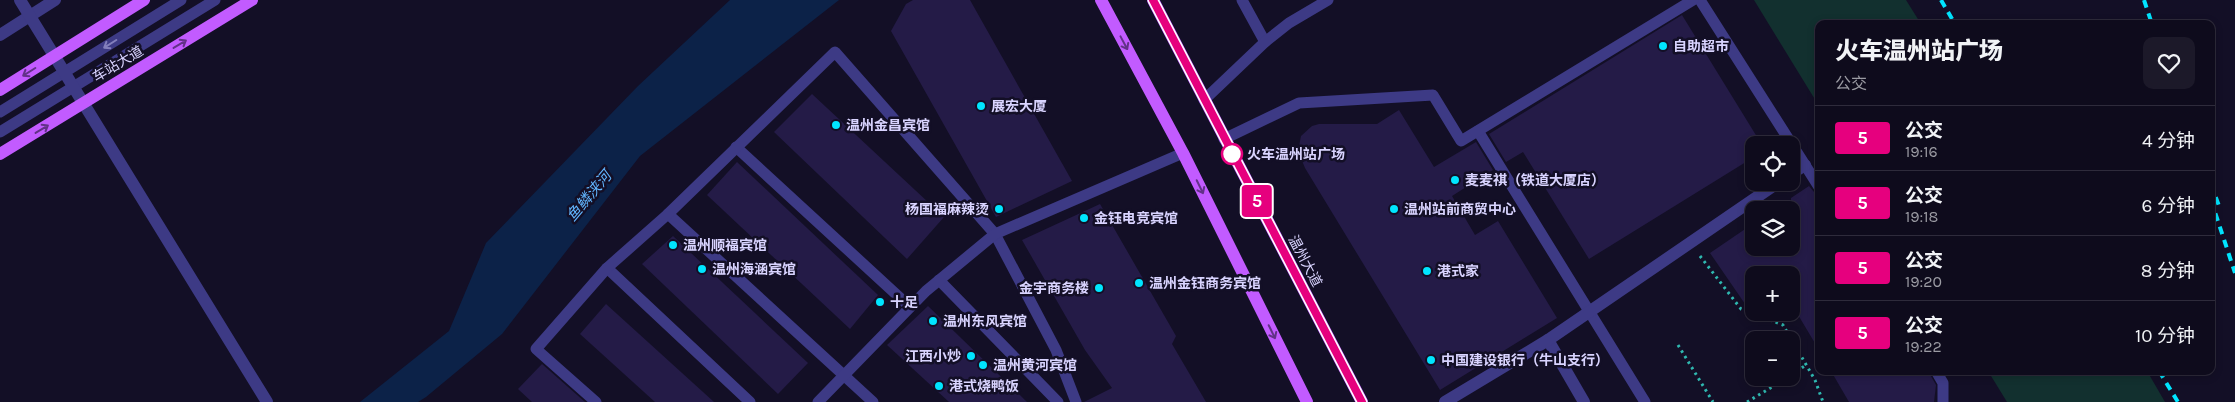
<!DOCTYPE html>
<html lang="zh">
<meta charset="utf-8">
<style>
:root{--surface:#0e0b1c;--page:#1c1929;--text:#f1f3f6;--muted:#9b9ba3;--line:#2e2b3b}
body{margin:0;font-family:Karla,"Noto Sans SC",sans-serif;background:var(--page);color:var(--text);height:100vh;display:flex;flex-direction:column;font-size:19px;white-space:nowrap}
*{box-sizing:border-box;margin:0}
p{font-size:16px;color:var(--muted)}
.icon{flex:none;width:28px;height:28px;fill:none;stroke:currentColor;stroke-width:2;stroke-linecap:round;stroke-linejoin:round}
.map{position:relative;flex:1;overflow:hidden}
.side{position:absolute;left:1815px;top:20px;width:400px;height:355px;display:flex;flex-direction:column;background:var(--surface);border-radius:10px;box-shadow:0 2px 8px #0003,0 0 0 1px var(--line)}
.side>*{flex:none}
.badge{padding:0 10px;border-radius:4px;font-size:18px;line-height:32px}
.fabs{position:absolute;left:1745px;top:136px;display:grid;gap:10px}
.fabs a{display:grid;place-items:center;width:55px;height:55px;border-radius:10px;background:var(--surface);box-shadow:0 2px 8px #0003,0 0 0 1px var(--line);font-size:25px}
.map>.badge{position:absolute;translate:-50% -50%;box-shadow:0 0 0 2px #fff}
.round{display:grid;place-items:center;flex:none;width:52px;height:52px;border-radius:10px;background:var(--page)}
.overview{display:flex;align-items:center;justify-content:space-between;height:85px;padding:0 20px}
h1{font-size:24px;font-weight:800;line-height:38px}
ul{padding:0;list-style:none}
li{display:flex;align-items:center;gap:15px;height:65px;padding:0 20px;border-top:1px solid var(--line)}
li div{flex:1}
li b{display:block;font-size:19px}
li em{font-style:normal}
li .badge{min-width:55px;font-weight:700;text-align:center}
.map>svg:first-child{display:block}
.green{fill:#12302f}
.water{fill:#0c2248}
.building{fill:#241b47}
.lines{fill:none;stroke-linecap:round;stroke-linejoin:round}
.path{stroke:#2fb8b0;stroke-width:3;stroke-dasharray:2.5 4;stroke-linecap:butt}
.service{stroke:#3d3a85;stroke-width:11}
.minor{stroke:#3d3a85;stroke-width:12}
.tertiary{stroke:#3d3a85;stroke-width:12}
.primary{stroke:#c25bff;stroke-width:12}
.rail{stroke:#00e5ff;stroke-width:4;stroke-dasharray:8 6;stroke-linecap:butt}
.oneway{stroke:#623188}
.oneway2{stroke:#837fbc}
.line-casing{stroke:#fff;stroke-width:11}
.line{stroke:#e6007e;stroke-width:8}
.poi-dot{fill:#00e5ff;stroke:#130f26;stroke-width:2}
.stop-dot{fill:#fff;stroke:#e6007e;stroke-width:2.5}
.labels{text-anchor:middle;dominant-baseline:central;stroke-width:5;stroke-linejoin:round;paint-order:stroke}
.poi-label{font-size:14px;font-weight:bold;fill:#d9d4ff;stroke:#130f26;text-anchor:start}
.street-label{font-size:14px;fill:#d9d4ff;stroke:#130f26}
.stop-label{font-size:14px;font-weight:bold;fill:#d9d4ff;stroke:#130f26;text-anchor:start}
.water-label{font-size:15px;font-style:italic;fill:#62b6ff;stroke:#130f26}
</style>
<div class="map">
<svg width="2235" height="402" viewBox="0 0 2235 402">
<rect width="100%" height="100%" fill="#130f26"/>
<!-- green -->
<g class="green">
<path d="M1754,0H1906L1921,24H1819V106Z"/>
<path d="M1988,371H2147L2165,402H2007Z"/>
</g>
<!-- water -->
<path class="water" d="M730,0H839L640,156L502,334L426,397L418,402H360L449,331L486,243L638,86Z"/>
<!-- building -->
<g class="building">
<path d="M913,0H970L1072,181L996,217L891,31L906,4Z"/>
<path d="M1682,15L1762,145H1754V157L1589,259L1523,152L1506,162L1489,134Z"/>
<path d="M812,94L944,217L907,259L774,132Z"/>
<path d="M1399,110L1434,167L1476,142L1493,170L1452,196L1475,235L1498,221L1557,318L1440,390L1305,168L1298,151L1301,136L1312,126L1319,124H1377Z"/>
<path d="M737,162L878,295L850,329L707,195Z"/>
<path d="M1809,186L1819,198V350L1791,303V275H1754V317L1710,253L1754,223V248H1791V198Z"/>
<path d="M1100,204L1176,336L1172,344L1206,402H1084L1112,388L1085,350L1022,240Z"/>
<path d="M673,236L808,363L778,394L642,264Z"/>
<path d="M606,304L714,402H655L580,334Z"/>
<path d="M928,306L1027,402H949L887,345Z"/>
<path d="M542,364L585,402H532L518,389Z"/>
<path d="M1831,371H1928L1936,385L1934,402H1849Z"/>
</g>
<g class="lines">
<!-- path -->
<g class="path">
<path d="M1700,256L1741,309L1783,325L1815,380L1823,402"/>
<path d="M1678,345L1713,402"/>
<path d="M1791,375L1806,365"/>
<path d="M1747,402L1787,378"/>
</g>
<!-- service -->
<g class="service">
<path d="M1242,0L1265,42"/>
<path d="M1700,0L1819,187"/>
<path d="M1204,100L1265,42L1289,23L1328,0"/>
<path d="M0,112L181,0"/>
<path d="M1478,131L1645,402"/>
<path d="M0,132L215,0"/>
<path d="M1224,139L1299,103L1433,95L1461,141L1693,0"/>
<path d="M736,147L910,307"/>
<path d="M668,214L873,402"/>
<path d="M607,268L750,402"/>
<path d="M939,280L1058,402"/>
<path d="M1936,371L1943,383V402"/>
<path d="M596,402L536,349L607,268L668,214L835,52L995,234L1056,350L1076,402"/>
<path d="M818,402L926,291L995,234L1183,153"/>
</g>
<!-- minor -->
<g class="minor">
<path d="M0,35L55,0"/>
<path d="M1791,174L1805,165"/>
<path d="M1548,340L1584,402"/>
<path d="M1445,402L1548,340L1779,182"/>
</g>
<!-- tertiary -->
<path class="tertiary" d="M20,0L267,402"/>
<!-- primary -->
<g class="primary">
<path d="M1101,0L1183,153L1307,402"/>
<path d="M1153,0L1362,402"/>
<path d="M0,90L144,0"/>
<path d="M0,154L252,0"/>
</g>
<!-- rail -->
<g class="rail">
<path d="M1941,0L1955,24"/>
<path d="M2144,0L2152,24"/>
<path d="M2211,184L2219,206"/>
<path d="M2211,200L2235,273"/>
<path d="M2159,371L2178,402"/>
</g>
</g>
<!-- one-way arrows -->
<defs><path id="oneway-shaft" d="M-6 0H5M1.5-3L5.5 0L1.5 3" fill="none" stroke-width="1.6" stroke-linecap="round" stroke-linejoin="round" transform="scale(1.25)"/></defs>
<g class="oneway">
<use href="#oneway-shaft" transform="translate(1124 43) rotate(62)"/>
<use href="#oneway-shaft" transform="translate(180 44) rotate(-31)"/>
<use href="#oneway-shaft" transform="translate(29 72) rotate(148)"/>
<use href="#oneway-shaft" transform="translate(42 129) rotate(-31)"/>
<use href="#oneway-shaft" transform="translate(1200 187) rotate(64)"/>
<use href="#oneway-shaft" transform="translate(1272 332) rotate(64)"/>
</g>
<use class="oneway2" href="#oneway-shaft" transform="translate(110 44) rotate(148)"/>
<g class="lines">
<!-- line casing -->
<g class="line-casing">
<path id="line" d="M1153,0L1362,402"/>
</g>
<!-- line -->
<use href="#line" class="line"/>
</g>
<!-- markers -->
<g class="poi-dot">
<circle cx="1663" cy="46" r="5"/>
<circle cx="981" cy="106" r="5"/>
<circle cx="836" cy="125" r="5"/>
<circle cx="1455" cy="180" r="5"/>
<circle cx="999" cy="209" r="5"/>
<circle cx="1394" cy="209" r="5"/>
<circle cx="1084" cy="218" r="5"/>
<circle cx="673" cy="245" r="5"/>
<circle cx="702" cy="269" r="5"/>
<circle cx="1427" cy="271" r="5"/>
<circle cx="1139" cy="283" r="5"/>
<circle cx="1099" cy="288" r="5"/>
<circle cx="880" cy="302" r="5"/>
<circle cx="933" cy="321" r="5"/>
<circle cx="971" cy="356" r="5"/>
<circle cx="1431" cy="360" r="5"/>
<circle cx="983" cy="365" r="5"/>
<circle cx="939" cy="386" r="5"/>
</g>
<circle class="stop-dot" cx="1232" cy="154" r="10"/>
<g class="labels">
<!-- poi labels -->
<g class="poi-label">
<text x="1673" y="46">自助超市</text>
<text x="991" y="106">展宏大厦</text>
<text x="846" y="125">温州金昌宾馆</text>
<text x="1465" y="180">麦麦祺（铁道大厦店）</text>
<text x="989" y="209" text-anchor="end">杨国福麻辣烫</text>
<text x="1404" y="209">温州站前商贸中心</text>
<text x="1094" y="218">金钰电竞宾馆</text>
<text x="683" y="245">温州顺福宾馆</text>
<text x="712" y="269">温州海涵宾馆</text>
<text x="1437" y="271">港式家</text>
<text x="1149" y="283">温州金钰商务宾馆</text>
<text x="1089" y="288" text-anchor="end">金宇商务楼</text>
<text x="890" y="302">十足</text>
<text x="943" y="321">温州东风宾馆</text>
<text x="961" y="356" text-anchor="end">江西小炒</text>
<text x="1441" y="360">中国建设银行（牛山支行）</text>
<text x="993" y="365">温州黄河宾馆</text>
<text x="949" y="386">港式烧鸭饭</text>
</g>
<!-- street labels -->
<g class="street-label">
<text transform="translate(118 64) rotate(-31)">车站大道</text>
<text transform="translate(1305 261) rotate(62)">温州大道</text>
</g>
<!-- stop labels -->
<g class="stop-label">
<text x="1247" y="154">火车温州站广场</text>
</g>
<!-- water labels -->
<g class="water-label">
<text transform="translate(589 196) rotate(-50)">鱼鳞浃河</text>
</g>
</g>
</svg>
<div class="fabs">
<a><svg class="icon" aria-label="locate" viewBox="0 0 24 24"><circle cx="12" cy="12" r="6"/><path d="M12 2v4M12 18v4M2 12h4M18 12h4"/></svg></a>
<a><svg class="icon" aria-label="layers" viewBox="0 0 24 24"><path d="M12 4l9 5-9 5-9-5zM3 14l9 5 9-5"/></svg></a>
<a>+</a>
<a>−</a>
</div>
<b class="badge" style="left:1257px;top:201px;background:#e6007e;color:#fff">5</b>
<section class="side">
<div class="overview"><div><h1>火车温州站广场</h1><p>公交</p></div><a class="round"><svg class="icon" aria-label="heart" viewBox="0 0 24 24"><path d="M12 20l-8-8c-3-5 5-10 8-4 3-6 11-1 8 4z"/></svg></a></div>
<ul>
<li><span class="badge" style="background:#e6007e;color:#fff">5</span><div><b>公交</b><p>19:16</p></div><em>4 分钟</em></li>
<li><span class="badge" style="background:#e6007e;color:#fff">5</span><div><b>公交</b><p>19:18</p></div><em>6 分钟</em></li>
<li><span class="badge" style="background:#e6007e;color:#fff">5</span><div><b>公交</b><p>19:20</p></div><em>8 分钟</em></li>
<li><span class="badge" style="background:#e6007e;color:#fff">5</span><div><b>公交</b><p>19:22</p></div><em>10 分钟</em></li>
</ul>
</section>
</div>
